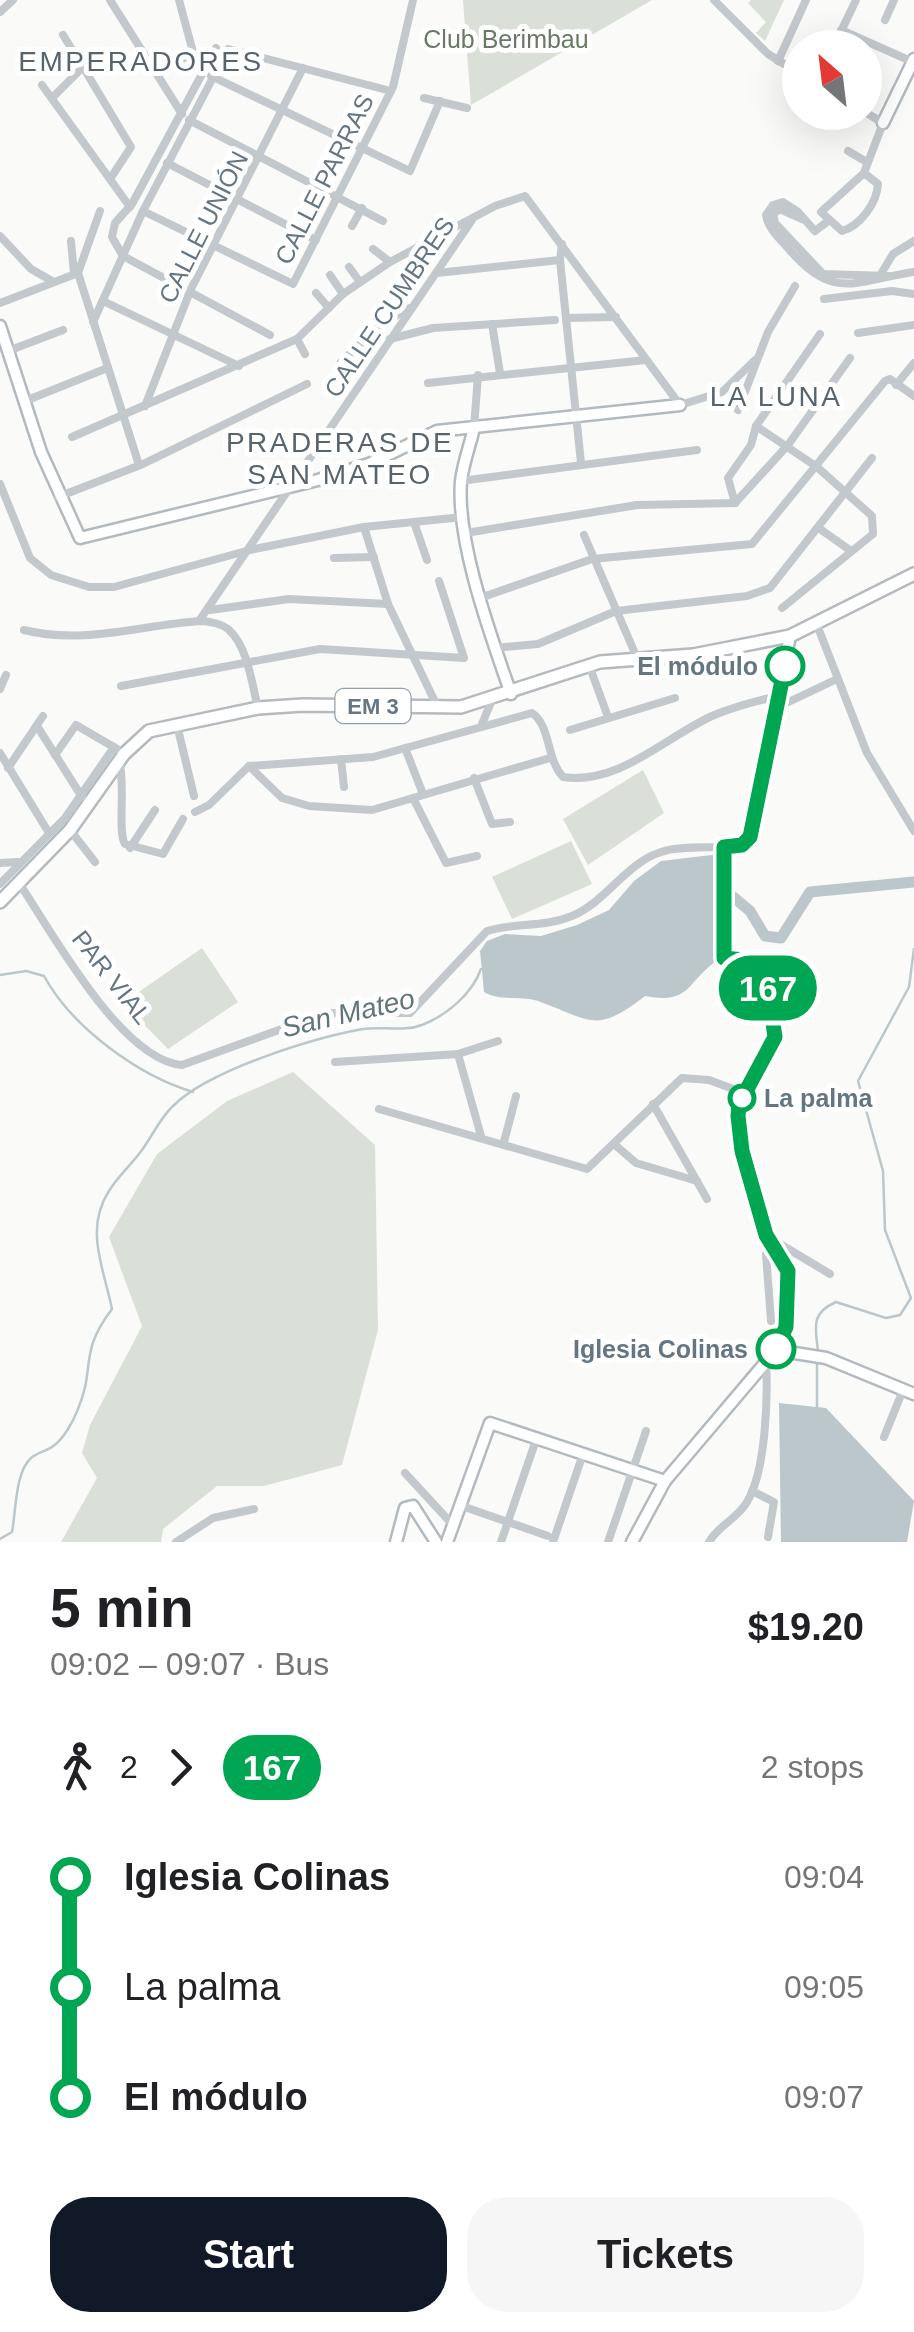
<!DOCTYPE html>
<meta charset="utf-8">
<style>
:root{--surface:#fff;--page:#f6f6f6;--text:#202124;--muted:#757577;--accent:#111827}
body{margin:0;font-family:Arial,sans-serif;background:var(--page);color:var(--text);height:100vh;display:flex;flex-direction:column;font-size:38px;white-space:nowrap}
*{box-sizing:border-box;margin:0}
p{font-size:32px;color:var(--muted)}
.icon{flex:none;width:55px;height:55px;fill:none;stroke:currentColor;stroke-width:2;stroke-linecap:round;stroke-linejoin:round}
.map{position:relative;height:1542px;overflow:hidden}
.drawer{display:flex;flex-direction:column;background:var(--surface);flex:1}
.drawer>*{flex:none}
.badge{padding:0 20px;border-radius:32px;font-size:35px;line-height:65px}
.needle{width:65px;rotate:332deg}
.tools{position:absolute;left:782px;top:30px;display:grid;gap:20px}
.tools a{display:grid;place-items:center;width:100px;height:100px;border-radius:50%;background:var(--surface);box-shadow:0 10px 40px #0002;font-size:50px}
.map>.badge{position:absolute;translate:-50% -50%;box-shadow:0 0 0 5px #fff}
.legs{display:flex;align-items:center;gap:15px;height:110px;padding:0 50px;font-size:32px}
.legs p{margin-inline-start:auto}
.head{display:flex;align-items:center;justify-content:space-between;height:170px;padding:0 50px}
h1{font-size:55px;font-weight:600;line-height:75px}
.action{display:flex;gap:20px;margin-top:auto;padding:20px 50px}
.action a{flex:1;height:115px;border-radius:40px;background:var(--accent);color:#fff;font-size:40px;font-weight:600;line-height:115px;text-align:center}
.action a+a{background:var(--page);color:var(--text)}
ul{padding:0 50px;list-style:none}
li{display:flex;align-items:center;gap:35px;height:110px;font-size:38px}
li i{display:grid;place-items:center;width:15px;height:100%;margin:0 12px;background:currentColor}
li i::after{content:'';width:25px;height:25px;margin:-12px;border:8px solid;border-radius:50%;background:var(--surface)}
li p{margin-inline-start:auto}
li:first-child i{background:linear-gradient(#0000 50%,currentColor 0)}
li:last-child i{background:linear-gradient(currentColor 50%,#0000 0)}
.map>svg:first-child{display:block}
.green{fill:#dadfd7}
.water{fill:#bbc7cb}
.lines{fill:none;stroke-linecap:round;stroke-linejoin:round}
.stream{stroke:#bbc7cb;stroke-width:2.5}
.river{stroke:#bbc7cb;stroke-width:11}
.secondary-casing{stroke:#b3babf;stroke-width:15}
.primary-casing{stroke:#b5babe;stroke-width:16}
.street{stroke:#c3c8cc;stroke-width:8}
.secondary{stroke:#fff;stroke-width:10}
.primary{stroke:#fff;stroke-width:11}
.line-1-casing{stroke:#fff;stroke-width:22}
.line-1{stroke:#00a651;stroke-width:15}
.stop-1-dot{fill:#fff;stroke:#00a651;stroke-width:5}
.labels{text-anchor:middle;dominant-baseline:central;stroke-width:10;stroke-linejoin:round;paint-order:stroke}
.shield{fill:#fff;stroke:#939fa8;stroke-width:2.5}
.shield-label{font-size:22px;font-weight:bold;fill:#657683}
.park-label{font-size:25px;fill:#687a64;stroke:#fff}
.street-label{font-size:25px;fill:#657683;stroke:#fff}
.stop-label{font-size:25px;font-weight:bold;fill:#657683;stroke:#fff;text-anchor:end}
.neighbourhood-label{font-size:28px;letter-spacing:2.5px;fill:#57646e;stroke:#fff}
.water-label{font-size:28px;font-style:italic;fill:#60757c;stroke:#fff}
</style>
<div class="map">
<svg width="914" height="1542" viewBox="0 0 914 1542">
<rect width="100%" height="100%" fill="#fafaf8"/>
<!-- green -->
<g class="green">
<path d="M463,0H652L471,105Z"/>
<path d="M751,0H784L765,41L756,33L766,22L748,3Z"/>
<path d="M643,770L664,813L588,865L563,819Z"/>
<path d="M571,841L592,884L512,919L492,877Z"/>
<path d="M202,948L238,1002L168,1049L123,1003Z"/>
<path d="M293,1072L375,1145L378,1330L342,1465L264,1486H217L163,1529L161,1542H61L97,1478L82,1453L90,1425L142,1326L109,1237L157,1154L227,1101Z"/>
</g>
<!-- water -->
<g class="water">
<path d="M720,854L718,960C686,981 692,1005 645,996C595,1035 591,1020 538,1001C520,995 502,1002 484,992L480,951L487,941L505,934L541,936L577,925L609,910L634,881L661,861Z"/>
<path d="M779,1403L826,1408L914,1501L907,1542H781Z"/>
</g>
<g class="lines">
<!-- stream -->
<g class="stream">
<path d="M0,975L26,971L44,976C72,1027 137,1075 193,1092"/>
<path d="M818,1351C815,1326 811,1313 836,1302L886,1318L900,1315L911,1298L885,1230L883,1171L858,1081L909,987L914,949"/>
<path d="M817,1407V1359"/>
<path d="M0,1539L12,1532C16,1512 15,1472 31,1458C36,1453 46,1451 52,1447C63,1440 73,1422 78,1409C96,1366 78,1354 112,1309C104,1269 84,1229 109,1191C118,1176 132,1164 142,1150C152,1136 161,1117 173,1106C209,1070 313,1038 363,1029C383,1026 404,1032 422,1025C447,1015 472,994 481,969"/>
</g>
<!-- river -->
<path class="river" d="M720,886L750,911L765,936L781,938L810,892L914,882"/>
<!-- secondary casing -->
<g class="secondary-casing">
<g id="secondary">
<path d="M883,123L914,59"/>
<path d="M0,326L41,452L80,538L318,480L369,464L437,431L680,405"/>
<path d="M474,428C470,445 463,464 461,481C456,542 491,636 511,694"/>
<path d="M776,1350L826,1358L914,1394"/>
<path d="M396,1542L405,1508L413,1506L436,1542"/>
<path d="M447,1542L490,1423L665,1481"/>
<path d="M632,1542L665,1481L776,1350L786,1327L788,1271L766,1235L737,1116L739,1104L775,1037L764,962L727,960L723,954L724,847L742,845L750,837L790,636"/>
</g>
</g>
<!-- primary casing -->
<g class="primary-casing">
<path id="primary" d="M0,902L70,830L124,754L149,731L258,708L303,705L461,707L600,662L693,655L790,636L914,574"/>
</g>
<!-- street -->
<g class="street">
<path d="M110,0L182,114"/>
<path d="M714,0L768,54L800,74"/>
<path d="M0,12L13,0"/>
<path d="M885,20L894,0"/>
<path d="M841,30L913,62"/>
<path d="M63,35L83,67"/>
<path d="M216,48L132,204L115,223L112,237L123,256L270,335"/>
<path d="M833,48L856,0"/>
<path d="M778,61L806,0"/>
<path d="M158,75L193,52L179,0"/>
<path d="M211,76L410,171L440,101"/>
<path d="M42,85L130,207"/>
<path d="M52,98L83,67L131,147L110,179"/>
<path d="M424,98L467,108"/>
<path d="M189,120L383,221"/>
<path d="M848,151L865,161"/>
<path d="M167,163L316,240"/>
<path d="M864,173L878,184C877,203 860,226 842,231L821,212L864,173L883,123L865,112"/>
<path d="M143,211L293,284L393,87L413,0"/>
<path d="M802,219L780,209L773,214L775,223L823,274L888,276"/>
<path d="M827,222L815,231L797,211L783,202L773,205L766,215C768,228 778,237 787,247C833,302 854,281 914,272"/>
<path d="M352,226L362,208"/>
<path d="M0,236L31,269L52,281"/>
<path d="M71,241L74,274"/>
<path d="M562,244L560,260L581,463"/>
<path d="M373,249L390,262"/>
<path d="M349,267L360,282"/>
<path d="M78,273L139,465"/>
<path d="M78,273L100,211"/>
<path d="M437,273L560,260"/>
<path d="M330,275L343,294"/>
<path d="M879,277L893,254L914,241"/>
<path d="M316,293L329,308"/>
<path d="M824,299L892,291L914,294"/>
<path d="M103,301L239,366"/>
<path d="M0,303L78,273"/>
<path d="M566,318L616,317"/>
<path d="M93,322L143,211L228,49L391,91"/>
<path d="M492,324L500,373"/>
<path d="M858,333L914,325"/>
<path d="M297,339L305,354"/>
<path d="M390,339L433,328L555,320"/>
<path d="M8,351L63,330"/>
<path d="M341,362L383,323L410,308"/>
<path d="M428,383L646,360"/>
<path d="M896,385L914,363"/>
<path d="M25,401L105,369"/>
<path d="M145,406L191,289L303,68"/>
<path d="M738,410L768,332L795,286"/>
<path d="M756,426L817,467L872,516L873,534L782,608"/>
<path d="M474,428L478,375"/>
<path d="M72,437L297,339L343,294L390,262L495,206L525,196L680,405L722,392L755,360"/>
<path d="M461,481L697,450"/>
<path d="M0,484L30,558L51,575L89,587H114L250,550L364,527L463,517"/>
<path d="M58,497L143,464L307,384"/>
<path d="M735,503L728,478L751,445L756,426L820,334"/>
<path d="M735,503L788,445L850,358"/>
<path d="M414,522L427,560"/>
<path d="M364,527L388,604L438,708"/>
<path d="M820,529L851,551"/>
<path d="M466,533L637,505L735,503"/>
<path d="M584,535L637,658"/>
<path d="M334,558L374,557"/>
<path d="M480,598L592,559L752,544L885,381L890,379L914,396"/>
<path d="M210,610L289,599L388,604"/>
<path d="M199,621L472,220"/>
<path d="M817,625L867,753L914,831"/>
<path d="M24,630C83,645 141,625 200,621C208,621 223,624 229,630C248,647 252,685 258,708"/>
<path d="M495,648L538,644L616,611L747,596L770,588L872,458"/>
<path d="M589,665L608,717"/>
<path d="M121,686L320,649L464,658L439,581"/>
<path d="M0,689L6,675"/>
<path d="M778,707L837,679"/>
<path d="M482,724L492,700"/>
<path d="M177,725L194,796"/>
<path d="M37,726L82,797"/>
<path d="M570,730L675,698"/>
<path d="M405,748L423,794"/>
<path d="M0,753L49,833"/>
<path d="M55,755L76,725L117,749"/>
<path d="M341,759L344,787"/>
<path d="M119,760C126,785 117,832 125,844L163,854L183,819"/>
<path d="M249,766L282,798L309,806L372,810L550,758"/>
<path d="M8,768L43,716"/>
<path d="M474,778L492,824L510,822"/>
<path d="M413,798L446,863L477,856"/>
<path d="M195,812L209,805L249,766L373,757L532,713C551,726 546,759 563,777C619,785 664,738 712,716C733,707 756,701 779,696"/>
<path d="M70,830L95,862"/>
<path d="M130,848L155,810"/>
<path d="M0,863L17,862"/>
<path d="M19,883C52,932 121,1060 182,1065L326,1013H410L487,931C515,922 543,928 572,916C606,902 626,863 661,852C680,846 704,848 724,847"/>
<path d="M0,884L65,818L114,747"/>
<path d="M458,1054L481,1136"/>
<path d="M335,1062L458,1054L498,1041"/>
<path d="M653,1104L707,1199"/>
<path d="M379,1109L587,1169L682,1078L709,1080L744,1093"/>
<path d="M504,1142L516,1096"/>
<path d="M614,1144L636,1163L697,1181"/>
<path d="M770,1238L830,1274"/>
<path d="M770,1244L766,1254L771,1321"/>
<path d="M884,1437L903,1390"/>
<path d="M405,1473L452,1524"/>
<path d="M752,1491L774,1502L768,1537"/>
<path d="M459,1505L548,1536"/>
<path d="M176,1542L213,1518L254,1509"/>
<path d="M501,1542L537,1437"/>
<path d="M553,1542L583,1454"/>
<path d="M608,1542L646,1431"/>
<path d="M709,1542C719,1525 737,1519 747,1502C766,1471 768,1397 766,1361"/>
</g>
<!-- secondary -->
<use href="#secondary" class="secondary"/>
<!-- primary -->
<use href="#primary" class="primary"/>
</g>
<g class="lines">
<!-- line-1 casing -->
<g class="line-1-casing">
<path id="line-1" d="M776,1349L786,1327L788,1271L766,1235L742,1151L738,1116L739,1104L775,1037L764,962L724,958V847L742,845L750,837L785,666"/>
</g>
<!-- line-1 -->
<use href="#line-1" class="line-1"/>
</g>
<!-- markers -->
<g class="stop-1-dot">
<circle cx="785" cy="666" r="18"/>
<circle cx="742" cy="1098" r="12"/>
<circle cx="776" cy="1349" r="18"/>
</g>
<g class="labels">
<!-- shield labels -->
<rect class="shield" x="335.5" y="689" width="75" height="34" rx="8"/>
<g class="shield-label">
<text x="373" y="706">EM 3</text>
</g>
<!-- park labels -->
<g class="park-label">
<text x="506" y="39">Club Berimbau</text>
</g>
<!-- street labels -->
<g class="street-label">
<text transform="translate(324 179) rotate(-63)">CALLE PARRAS</text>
<text transform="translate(203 227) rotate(-63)">CALLE UNIÓN</text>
<text transform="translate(389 307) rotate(-56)">CALLE CUMBRES</text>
<text transform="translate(112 977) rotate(52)">PAR VIAL</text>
</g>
<!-- stop labels -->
<g class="stop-label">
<text x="758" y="666">El módulo</text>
<text x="764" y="1098" text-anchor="start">La palma</text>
<text x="748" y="1349">Iglesia Colinas</text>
</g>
<!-- neighbourhood labels -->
<g class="neighbourhood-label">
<text x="141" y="61">EMPERADORES</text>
<text x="776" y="396">LA LUNA</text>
<text x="340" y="442">PRADERAS DE<tspan x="340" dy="32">SAN MATEO</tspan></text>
</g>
<!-- water labels -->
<g class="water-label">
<text transform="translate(348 1013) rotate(-13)">San Mateo</text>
</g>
</g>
</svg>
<div class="tools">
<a><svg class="needle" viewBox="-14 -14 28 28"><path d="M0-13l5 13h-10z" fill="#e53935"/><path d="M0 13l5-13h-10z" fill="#757577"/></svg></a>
</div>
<b class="badge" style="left:768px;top:988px;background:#00a651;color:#fff">167</b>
</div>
<section class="drawer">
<div class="head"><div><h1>5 min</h1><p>09:02 – 09:07 · Bus</p></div><b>$19.20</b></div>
<div class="legs"><svg class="icon" aria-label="walk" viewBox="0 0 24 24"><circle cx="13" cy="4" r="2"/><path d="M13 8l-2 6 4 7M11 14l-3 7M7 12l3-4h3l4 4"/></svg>2<svg class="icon" aria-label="forward" viewBox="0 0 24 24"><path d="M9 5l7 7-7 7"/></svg><b class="badge" style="background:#00a651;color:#fff">167</b><p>2 stops</p></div>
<ul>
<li><i style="color:#00a651"></i><b>Iglesia Colinas</b><p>09:04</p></li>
<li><i style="color:#00a651"></i><span>La palma</span><p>09:05</p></li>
<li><i style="color:#00a651"></i><b>El módulo</b><p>09:07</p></li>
</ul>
<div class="action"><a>Start</a><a>Tickets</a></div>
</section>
